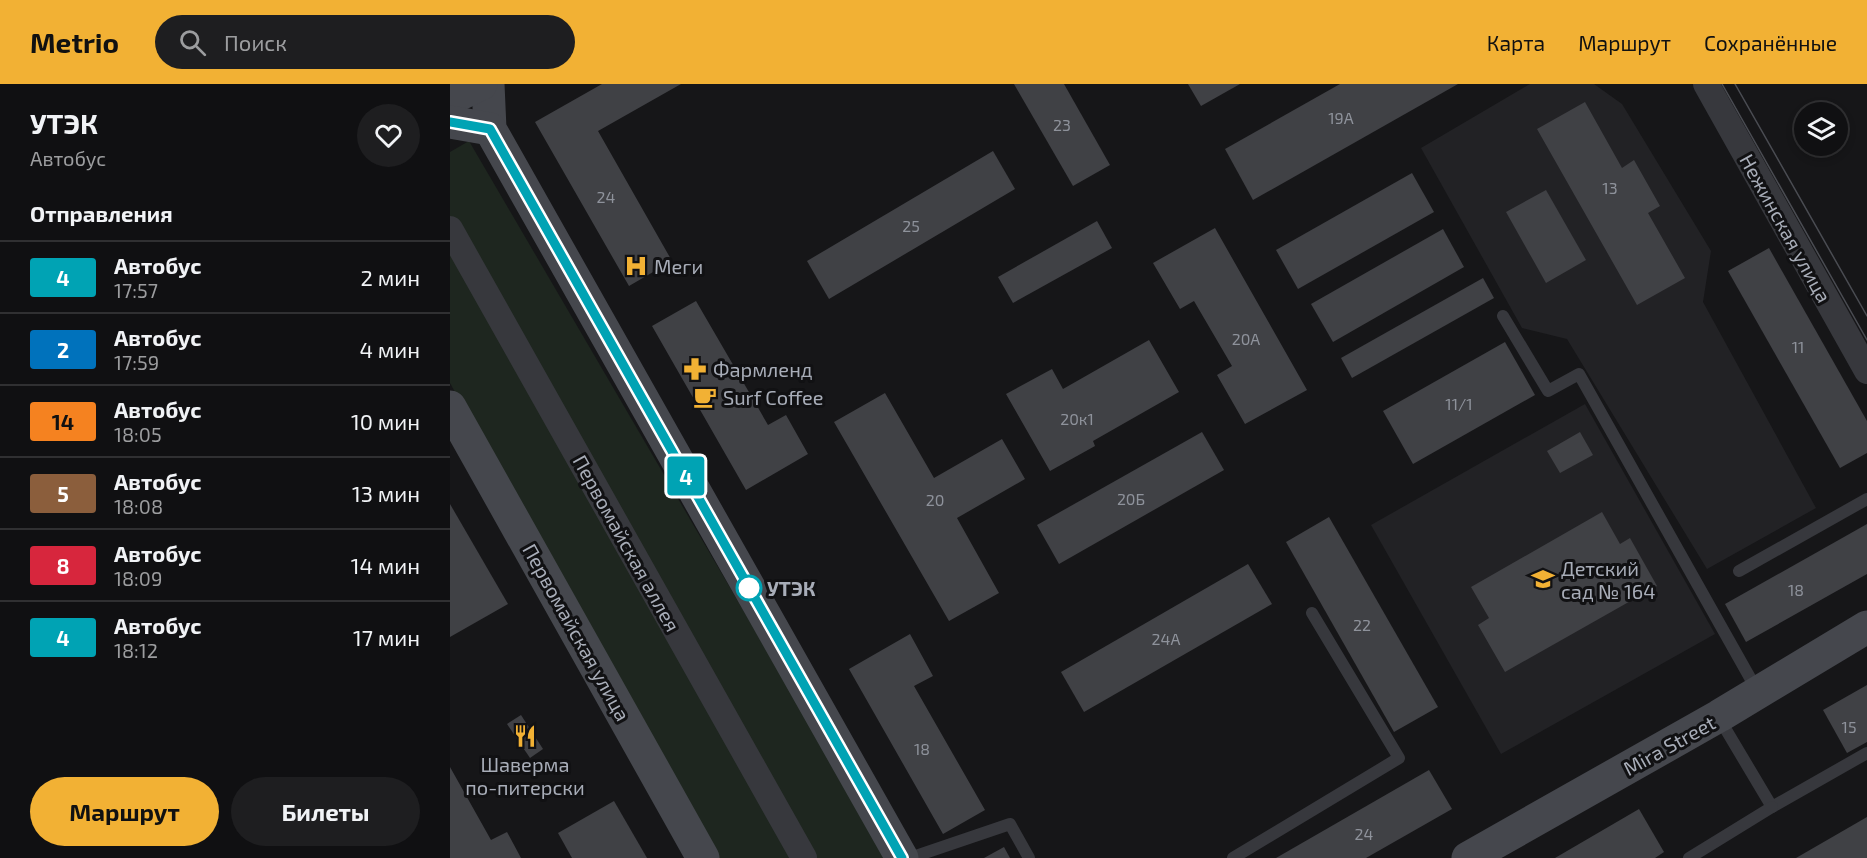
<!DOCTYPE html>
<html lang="ru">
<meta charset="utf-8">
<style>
:root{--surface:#101012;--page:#1e1e20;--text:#f1f3f6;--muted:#9c9d9f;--line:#303032;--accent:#f2b134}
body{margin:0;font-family:"Exo 2",sans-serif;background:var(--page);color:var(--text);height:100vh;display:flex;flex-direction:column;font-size:22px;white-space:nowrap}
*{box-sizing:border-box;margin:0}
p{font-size:20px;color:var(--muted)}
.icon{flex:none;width:33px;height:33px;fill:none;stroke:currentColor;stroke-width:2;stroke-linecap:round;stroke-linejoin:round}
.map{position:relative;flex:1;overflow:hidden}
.sheet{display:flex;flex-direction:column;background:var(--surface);width:450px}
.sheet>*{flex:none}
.badge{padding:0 12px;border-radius:4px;font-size:21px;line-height:39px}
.tools{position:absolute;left:1344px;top:18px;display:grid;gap:12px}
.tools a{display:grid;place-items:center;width:54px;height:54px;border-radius:50%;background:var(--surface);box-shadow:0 3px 9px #0003,0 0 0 2px var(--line);font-size:30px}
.map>.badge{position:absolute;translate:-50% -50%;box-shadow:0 0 0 3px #fff}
h2{padding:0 30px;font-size:22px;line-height:54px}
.round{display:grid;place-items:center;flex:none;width:63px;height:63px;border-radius:32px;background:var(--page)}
.head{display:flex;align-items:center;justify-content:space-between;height:102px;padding:0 30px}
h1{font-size:28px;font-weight:700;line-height:45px}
.button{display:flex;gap:12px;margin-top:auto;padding:12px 30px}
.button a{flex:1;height:69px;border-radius:36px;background:var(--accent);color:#111;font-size:24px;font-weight:700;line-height:69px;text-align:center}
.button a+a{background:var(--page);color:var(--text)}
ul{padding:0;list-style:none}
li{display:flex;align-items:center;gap:18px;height:72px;padding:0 30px;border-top:2px solid var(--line)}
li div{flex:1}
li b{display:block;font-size:22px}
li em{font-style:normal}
li .badge{min-width:66px;font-weight:700;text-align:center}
header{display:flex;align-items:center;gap:36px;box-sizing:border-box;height:84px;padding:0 30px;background:var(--accent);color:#111}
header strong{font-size:28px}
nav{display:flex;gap:33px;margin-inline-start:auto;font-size:21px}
.search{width:420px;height:54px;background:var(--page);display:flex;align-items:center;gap:15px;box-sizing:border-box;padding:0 21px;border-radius:33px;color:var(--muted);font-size:22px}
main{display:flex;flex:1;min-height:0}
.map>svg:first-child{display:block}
.built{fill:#222225}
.green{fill:#1e261f}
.building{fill:#404145}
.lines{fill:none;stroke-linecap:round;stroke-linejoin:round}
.lane{stroke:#37383d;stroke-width:12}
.street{stroke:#37383d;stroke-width:26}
.secondary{stroke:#45474d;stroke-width:33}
.tram{stroke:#4a4c52;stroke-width:1.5}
.line-casing{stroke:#fff;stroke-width:14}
.line{stroke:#00a3b4;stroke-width:9}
.stop-dot{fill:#fff;stroke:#00a3b4;stroke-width:3}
.labels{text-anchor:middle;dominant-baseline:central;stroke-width:6;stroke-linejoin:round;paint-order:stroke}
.number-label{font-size:16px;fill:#8e929b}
.street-label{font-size:20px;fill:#a8adb8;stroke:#111113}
.poi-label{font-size:20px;fill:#a8adb8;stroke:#111113;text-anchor:start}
.stop-label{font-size:20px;font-weight:bold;fill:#a8adb8;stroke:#111113;text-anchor:start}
</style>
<header>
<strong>Metrio</strong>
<div class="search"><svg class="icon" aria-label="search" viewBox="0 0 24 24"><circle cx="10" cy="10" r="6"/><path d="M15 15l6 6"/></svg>Поиск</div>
<nav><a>Карта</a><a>Маршрут</a><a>Сохранённые</a></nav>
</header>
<main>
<section class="sheet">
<div class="head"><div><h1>УТЭК</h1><p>Автобус</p></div><a class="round"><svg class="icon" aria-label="heart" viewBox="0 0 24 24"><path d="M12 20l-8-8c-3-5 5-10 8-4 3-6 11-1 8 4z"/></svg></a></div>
<h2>Отправления</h2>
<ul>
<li><span class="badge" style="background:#00a3b4;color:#fff">4</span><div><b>Автобус</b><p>17:57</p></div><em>2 мин</em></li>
<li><span class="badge" style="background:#0072bc;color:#fff">2</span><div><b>Автобус</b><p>17:59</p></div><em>4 мин</em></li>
<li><span class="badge" style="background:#f58220;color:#111">14</span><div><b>Автобус</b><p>18:05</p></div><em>10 мин</em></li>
<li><span class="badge" style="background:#8b5e3c;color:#fff">5</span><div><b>Автобус</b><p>18:08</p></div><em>13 мин</em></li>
<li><span class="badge" style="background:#d7263d;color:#fff">8</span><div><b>Автобус</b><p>18:09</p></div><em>14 мин</em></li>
<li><span class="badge" style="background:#00a3b4;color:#fff">4</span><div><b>Автобус</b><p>18:12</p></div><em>17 мин</em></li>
</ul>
<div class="button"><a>Маршрут</a><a>Билеты</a></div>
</section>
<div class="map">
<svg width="1417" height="774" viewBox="0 0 1417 774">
<rect width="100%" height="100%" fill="#161618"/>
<!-- built -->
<g class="built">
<path d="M1080,0H1144L1172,20L1261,167L1253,218L1366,424L1257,485L1117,255L1072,244L971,64Z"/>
<path d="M1135,320L1265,550L1051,670L921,441Z"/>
</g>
<!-- green -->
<path class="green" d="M19,57L438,774H264L0,299V68Z"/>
<!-- building -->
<g class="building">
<path d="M152,0H231L148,47L222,177L179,202L85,38Z"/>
<path d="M564,0H614L660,81L623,102Z"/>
<path d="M738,0H790L751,22Z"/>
<path d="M890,0H1008L803,116L775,65Z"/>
<path d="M1135,18L1172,84L1184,76L1210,122L1198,129L1235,194L1187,221L1087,45Z"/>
<path d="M543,67L565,105L379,215L357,177Z"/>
<path d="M962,89L984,128L848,205L826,166Z"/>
<path d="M1096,106L1136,176L1096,199L1056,128Z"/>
<path d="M647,137L662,164L563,219L548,193Z"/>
<path d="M765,144L857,306L795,340L767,291L782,282L744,217L730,225L703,179Z"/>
<path d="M993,145L1014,183L883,258L861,220Z"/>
<path d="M1319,164L1417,337V369L1390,384L1278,187Z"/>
<path d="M1033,194L1044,214L902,294L891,274Z"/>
<path d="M246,217L318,341L336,331L358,370L296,406L202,242Z"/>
<path d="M699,256L729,308L643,357L645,362L600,387L556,310L602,285L613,305Z"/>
<path d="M1055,258L1085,311L963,380L933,327Z"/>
<path d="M435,309L484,394L552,355L575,395L507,434L549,509L499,537L384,338Z"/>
<path d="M752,348L774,386L609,480L587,441Z"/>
<path d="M1130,348L1143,371L1110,389L1097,367Z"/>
<path d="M0,420L58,520L0,553Z"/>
<path d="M1152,428L1170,460L1180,454L1207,502L1055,588L1028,541L1039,534L1021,503Z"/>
<path d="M879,433L988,623L944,648L836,458Z"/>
<path d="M1417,440V490L1296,558L1275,520Z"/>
<path d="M798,480L822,520L634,628L611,588Z"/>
<path d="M460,550L483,592L464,602L535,726L493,750L399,585Z"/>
<path d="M1417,601V658L1397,669L1373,626Z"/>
<path d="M71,631L93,665L80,674L57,640Z"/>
<path d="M0,683L41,756L57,748L71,774H0Z"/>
<path d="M979,686L1002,725L916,774H826Z"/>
<path d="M164,717L197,774H122L108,749Z"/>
<path d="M1189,725L1214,768L1205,774H1105Z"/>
<path d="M1417,733V774H1346Z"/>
<path d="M554,763L560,774H534Z"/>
</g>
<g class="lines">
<!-- lane -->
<g class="lane">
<path d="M1053,232L1098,307L1129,290L1308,608"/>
<path d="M1289,487L1417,415"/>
<path d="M1269,634L1322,723L1417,669"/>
<path d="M460,774L560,740L579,774"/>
<path d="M783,774L949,674L862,529"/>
<path d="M1239,774L1322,723"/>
</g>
<!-- street -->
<g class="street">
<path d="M1256,0L1417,287"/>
<path d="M0,145L354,774"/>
</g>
<!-- secondary -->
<g class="secondary">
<path d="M38,0L40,45L452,774"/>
<path d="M0,15L31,0"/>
<path d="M0,38L40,45"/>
<path d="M0,323L253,774"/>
<path d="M1018,774L1269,632L1417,543"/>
</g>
<!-- tram -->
<g class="tram">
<path d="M1272,0L1417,256"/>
<path d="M1285,0L1417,232"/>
</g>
</g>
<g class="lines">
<!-- line casing -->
<g class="line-casing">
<path id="line" d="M0,38L40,45L452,774"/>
</g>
<!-- line -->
<use href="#line" class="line"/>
</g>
<!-- icons -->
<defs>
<g id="hospital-bare" transform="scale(1.8)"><path d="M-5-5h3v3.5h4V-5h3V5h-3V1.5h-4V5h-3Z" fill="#f2b134" stroke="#111113" stroke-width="2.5" paint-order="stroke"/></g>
<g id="pharmacy-bare" transform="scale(1.8)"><path d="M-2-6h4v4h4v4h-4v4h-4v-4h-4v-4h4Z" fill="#f2b134" stroke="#111113" stroke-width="2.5" paint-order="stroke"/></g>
<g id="cafe-bare" transform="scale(1.8)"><path d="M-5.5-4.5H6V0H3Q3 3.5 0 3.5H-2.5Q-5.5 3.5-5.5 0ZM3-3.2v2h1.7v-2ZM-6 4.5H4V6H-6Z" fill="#f2b134" stroke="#111113" stroke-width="2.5" paint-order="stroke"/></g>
<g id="school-bare" transform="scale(1.8)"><path d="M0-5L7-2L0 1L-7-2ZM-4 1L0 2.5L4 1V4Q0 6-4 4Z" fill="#f2b134" stroke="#111113" stroke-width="2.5" paint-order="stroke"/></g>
<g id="restaurant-bare" transform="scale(1.8)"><path d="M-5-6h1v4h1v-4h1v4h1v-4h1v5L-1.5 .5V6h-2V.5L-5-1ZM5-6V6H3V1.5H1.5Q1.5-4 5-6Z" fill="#f2b134" stroke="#111113" stroke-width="2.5" paint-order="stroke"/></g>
</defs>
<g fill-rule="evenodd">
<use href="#hospital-bare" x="186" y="182"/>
<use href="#pharmacy-bare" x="245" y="285"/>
<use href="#cafe-bare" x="255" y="313"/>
<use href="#school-bare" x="1093" y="495"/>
<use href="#restaurant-bare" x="75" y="652"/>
</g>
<!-- markers -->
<circle class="stop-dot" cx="299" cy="504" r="12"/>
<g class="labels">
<!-- number labels -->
<g class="number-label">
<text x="891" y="33">19А</text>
<text x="612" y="40">23</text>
<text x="1160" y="103">13</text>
<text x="156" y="112">24</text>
<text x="461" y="141">25</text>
<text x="796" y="254">20А</text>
<text x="1348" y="262">11</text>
<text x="1009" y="319">11/1</text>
<text x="627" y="334">20к1</text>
<text x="681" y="414">20Б</text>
<text x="485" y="415">20</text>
<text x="1346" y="505">18</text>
<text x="912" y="540">22</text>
<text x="716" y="554">24А</text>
<text x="1399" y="642">15</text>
<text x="472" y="664">18</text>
<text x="914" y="749">24</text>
</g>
<!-- street labels -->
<g class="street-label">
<text transform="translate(1336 144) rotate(61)">Нежинская улица</text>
<text transform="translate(177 459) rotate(61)">Первомайская аллея</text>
<text transform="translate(127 548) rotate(61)">Первомайская улица</text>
<text transform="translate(1219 661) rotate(-29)">Mira Street</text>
</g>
<!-- poi labels -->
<g class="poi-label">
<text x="204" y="182">Меги</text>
<text x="263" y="285">Фармленд</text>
<text x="273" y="313">Surf Coffee</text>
<text x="1111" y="484">Детский<tspan x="1111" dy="23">сад № 164</tspan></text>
<text x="75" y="680" text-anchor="middle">Шаверма<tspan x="75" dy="23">по-питерски</tspan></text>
</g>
<!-- stop labels -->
<g class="stop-label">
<text x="317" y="504">УТЭК</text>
</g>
</g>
</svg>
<div class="tools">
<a><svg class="icon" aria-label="layers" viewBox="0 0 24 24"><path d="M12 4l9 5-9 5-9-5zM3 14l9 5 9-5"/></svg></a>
</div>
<b class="badge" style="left:236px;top:392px;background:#00a3b4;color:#fff">4</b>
</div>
</main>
